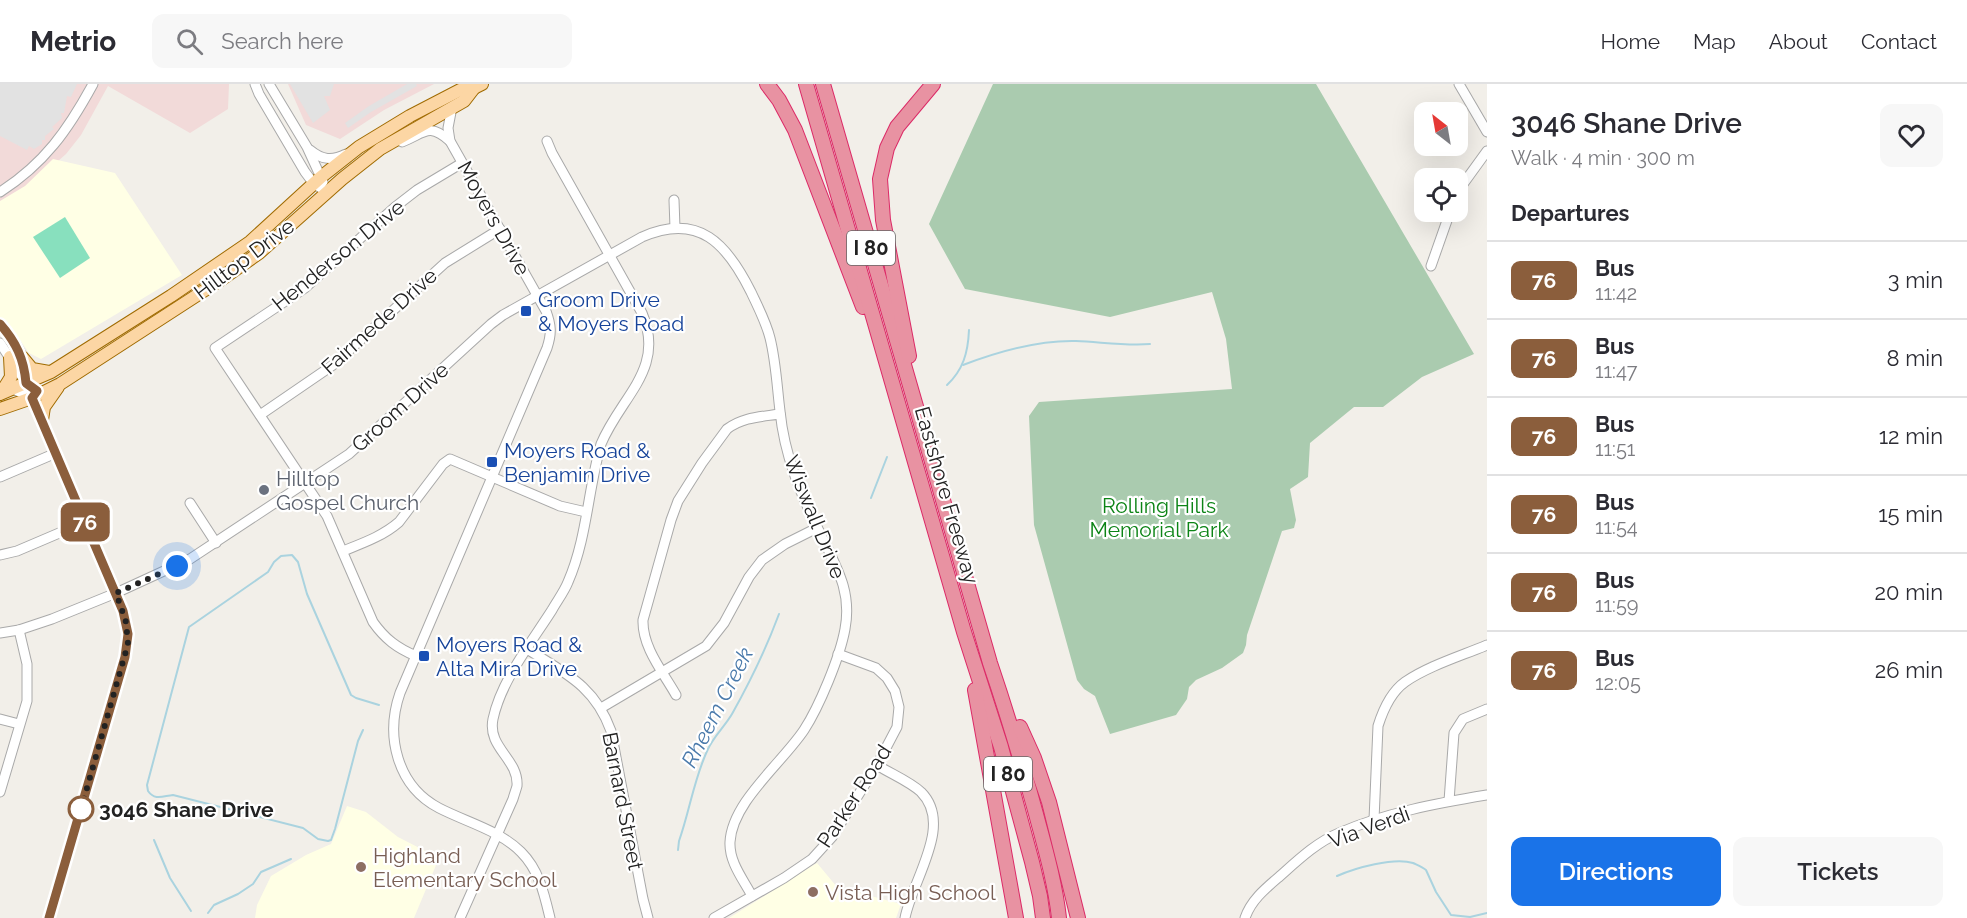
<!DOCTYPE html>
<meta charset="utf-8">
<style>
:root{--surface:#fff;--page:#f7f7f7;--text:#2b2b33;--muted:#7c7c81;--line:#e1e1e2;--accent:#1a73e8}
body{margin:0;font-family:Raleway,sans-serif;background:var(--page);color:var(--text);height:100vh;display:flex;flex-direction:column;font-size:22px;white-space:nowrap}
*{box-sizing:border-box;margin:0}
p{font-size:20px;color:var(--muted)}
.icon{flex:none;width:33px;height:33px;fill:none;stroke:currentColor;stroke-width:2;stroke-linecap:round;stroke-linejoin:round}
.map{position:relative;flex:1;overflow:hidden}
.panel{display:flex;flex-direction:column;background:var(--surface);width:480px}
.panel>*{flex:none}
.badge{padding:0 12px;border-radius:9px;font-size:21px;line-height:39px}
.needle{width:39px;rotate:329deg}
.fabs{position:absolute;left:1414px;top:18px;display:grid;gap:12px}
.fabs a{display:grid;place-items:center;width:54px;height:54px;border-radius:12px;background:var(--surface);box-shadow:0 6px 24px #0002;font-size:30px}
.you{position:absolute;width:30px;height:30px;margin:-15px;border:4px solid #fff;border-radius:50%;background:#1a73e8;box-shadow:0 0 0 9px #1a73e833}
.map>.badge{position:absolute;translate:-50% -50%;box-shadow:0 0 0 3px #fff}
h2{padding:0 24px;font-size:22px;line-height:54px}
.round{display:grid;place-items:center;flex:none;width:63px;height:63px;border-radius:12px;background:var(--page)}
.overview{display:flex;align-items:center;justify-content:space-between;height:102px;padding:0 24px}
h1{font-size:28px;font-weight:600;line-height:45px}
.cta{display:flex;gap:12px;margin-top:auto;padding:12px 24px}
.cta a{flex:1;height:69px;border-radius:12px;background:var(--accent);color:#fff;font-size:24px;font-weight:600;line-height:69px;text-align:center}
.cta a+a{background:var(--page);color:var(--text)}
ul{padding:0;list-style:none}
li{display:flex;align-items:center;gap:18px;height:78px;padding:0 24px;border-top:2px solid var(--line)}
li div{flex:1}
li b{display:block;font-size:22px}
li em{font-style:normal}
li .badge{min-width:66px;font-weight:700;text-align:center}
header{display:flex;align-items:center;gap:36px;box-sizing:border-box;height:84px;padding:0 30px;background:var(--surface);border-bottom:2px solid var(--line)}
header strong{font-size:28px}
nav{display:flex;gap:33px;margin-inline-start:auto;font-size:21px}
.search{width:420px;height:54px;background:var(--page);display:flex;align-items:center;gap:15px;box-sizing:border-box;padding:0 21px;border-radius:12px;color:var(--muted);font-size:22px}
main{display:flex;flex:1;min-height:0}
.map>svg:first-child{display:block}
.commercial{fill:#f2dad9}
.education{fill:#ffffe5}
.cemetery{fill:#aacbaf}
.pitch{fill:#88e0be}
.parking{fill:#e2e2e2}
.lines{fill:none;stroke-linecap:round;stroke-linejoin:round}
.stream{stroke:#aad3df;stroke-width:2}
.minor-casing{stroke:#a9a9a9;stroke-width:11}
.major-casing{stroke:#a06b00;stroke-width:14}
.highway-casing{stroke:#dc2a67;stroke-width:16}
.minor{stroke:#fff;stroke-width:9}
.major{stroke:#fcd6a4;stroke-width:12}
.highway{stroke:#e892a2;stroke-width:14}
.line-casing{stroke:#fff;stroke-width:14}
.line{stroke:#8b5e3c;stroke-width:9}
.walk{stroke:#222;stroke-width:6;stroke-dasharray:0 10.8}
.transit-dot{fill:#1a4fb4;stroke:#fff;stroke-width:2}
.worship-dot{fill:#6b7280;stroke:#fff;stroke-width:2}
.stop-dot{fill:#fff;stroke:#8b5e3c;stroke-width:3}
.education-dot{fill:#8d6e63;stroke:#fff;stroke-width:2}
.labels{text-anchor:middle;dominant-baseline:central;stroke-width:4.5;stroke-linejoin:round;paint-order:stroke}
.shield{fill:#fff;stroke:#646464;stroke-width:1.5}
.shield-label{font-size:20px;font-weight:bold;fill:#222}
.street-label{font-size:21px;fill:#222;stroke:#fff}
.transit-label{font-size:21px;fill:#164399;stroke:#fff;text-anchor:start}
.worship-label{font-size:21px;fill:#5b616d;stroke:#fff;text-anchor:start}
.park-label{font-size:21px;fill:#0c8416;stroke:#fff}
.stop-label{font-size:21px;font-weight:bold;fill:#222;stroke:#fff;text-anchor:start}
.education-label{font-size:21px;fill:#785e54;stroke:#fff;text-anchor:start}
.water-label{font-size:22px;font-style:italic;fill:#4a7aab;stroke:#fff}
</style>
<header>
<strong>Metrio</strong>
<div class="search"><svg class="icon" aria-label="search" viewBox="0 0 24 24"><circle cx="10" cy="10" r="6"/><path d="M15 15l6 6"/></svg>Search here</div>
<nav><a>Home</a><a>Map</a><a>About</a><a>Contact</a></nav>
</header>
<main>
<div class="map">
<svg width="1487" height="834" viewBox="0 0 1487 834">
<rect width="100%" height="100%" fill="#f2efe9"/>
<!-- commercial -->
<g class="commercial">
<path d="M0,0H229L228,25L190,49L108,2L81,51L66,70L41,92L0,121Z"/>
<path d="M288,0H434L384,26L340,55L306,41Z"/>
</g>
<!-- education -->
<g class="education">
<path d="M53,75L115,89L182,191L41,275L29,269L8,239L0,234V117L25,102Z"/>
<path d="M347,722L366,728L398,753L439,774L414,834H255L257,821L271,792L306,771L331,760Z"/>
<path d="M817,779L837,803L901,820L896,834H729Z"/>
</g>
<!-- cemetery -->
<path class="cemetery" d="M993,0H1316L1474,270L1422,293L1383,323H1354L1310,359L1308,393L1290,405L1296,436L1294,444L1282,447L1247,551L1246,561L1243,569L1222,584L1196,596L1189,603L1187,615L1176,631L1110,650L1095,612L1084,605L1077,596L1034,441L1029,332L1039,318L1232,305L1226,255L1212,208L1110,233L965,205L929,140Z"/>
<!-- pitch -->
<path class="pitch" d="M65,133L90,174L60,194L33,153Z"/>
<!-- parking -->
<g class="parking">
<path d="M0,0H77L71,13L67,12L64,29H61L62,34L52,43L54,45L45,52V56H42V60L34,65L29,62L27,66L0,52Z"/>
<path d="M290,0H334L330,12H324L330,26L313,39Z"/>
<path d="M407,0H416L417,2L371,28L348,44L345,39L369,22Z"/>
</g>
<g class="lines">
<!-- stream -->
<g class="stream">
<path d="M963,281C997,268 1038,256 1076,257C1101,258 1125,262 1150,260"/>
<path d="M947,301C963,286 968,269 969,246"/>
<path d="M871,414L887,373"/>
<path d="M363,646L358,657L335,745L331,756L328,757L318,755L303,744L173,711C163,712 155,717 148,707L147,701L189,543L268,488L274,478L281,472L292,471L298,478L307,510L351,611L356,614L379,621"/>
<path d="M154,756L170,794L191,827"/>
<path d="M678,766L679,757C690,726 694,694 708,665C714,652 725,642 732,630C750,598 766,565 779,530"/>
<path d="M1337,792C1355,784 1394,773 1413,779C1417,781 1422,783 1426,786L1436,808L1451,831L1470,833L1487,829"/>
<path d="M208,829L214,821L238,810L253,800L261,788L291,775"/>
</g>
<!-- minor casing -->
<g class="minor-casing">
<g id="minor">
<path d="M255,0L259,10L305,88L314,100L328,108"/>
<path d="M269,0L307,63L323,98"/>
<path d="M1459,0L1487,48"/>
<path d="M452,23L448,44L450,57L546,227C551,241 552,249 547,264L400,609C385,652 397,702 439,724C466,738 499,746 521,768C539,786 544,809 550,834"/>
<path d="M402,58C425,49 428,38 450,57"/>
<path d="M310,66C322,76 332,77 346,70"/>
<path d="M1458,107L1487,67"/>
<path d="M0,108C44,80 68,46 93,0"/>
<path d="M674,116L675,144"/>
<path d="M1431,182L1450,128"/>
<path d="M0,240C14,255 32,280 25,302"/>
<path d="M0,259L26,299L42,309"/>
<path d="M13,305L32,314L42,336L123,527L128,550L125,573L49,834"/>
<path d="M260,331L333,281L445,179L500,145"/>
<path d="M0,393L56,369"/>
<path d="M190,419L216,459"/>
<path d="M343,467C363,459 383,452 399,438L443,380L450,375L560,422L586,428"/>
<path d="M0,471L17,467L85,438"/>
<path d="M0,549L19,546L52,535L116,509L190,475L349,370L491,240L503,231L642,153C699,128 727,160 751,208C758,223 766,238 770,254C776,278 777,303 780,327C782,347 787,369 794,389C801,410 811,431 821,451C837,484 852,508 845,545C840,573 819,623 804,646C782,679 732,718 730,758C729,778 743,795 752,812"/>
<path d="M527,565C565,589 595,602 611,647L643,815L648,834"/>
<path d="M416,572C397,564 385,555 373,538L327,432L215,264L305,204L395,123L417,106L462,79"/>
<path d="M676,611C663,588 642,563 643,536L671,436L678,417L702,379L727,345C743,333 760,333 780,330"/>
<path d="M601,624L706,562L724,539L749,493L762,476L785,460L817,444"/>
<path d="M0,635L19,640"/>
<path d="M877,681C891,690 909,697 921,708C954,741 912,796 905,834"/>
<path d="M0,708L27,617V580L19,546"/>
<path d="M1449,717L1454,649L1463,635L1487,625"/>
<path d="M1374,736L1378,642C1383,626 1391,608 1405,598C1428,582 1461,572 1487,561"/>
<path d="M460,834L513,715C514,711 516,706 517,702C519,675 487,664 493,635C501,597 531,559 552,526C557,517 564,508 568,498C587,455 588,405 601,360C621,312 666,285 642,229L552,69L547,57"/>
<path d="M714,834L784,794L812,775L832,753L877,681L897,643L899,623L895,607L887,594L876,584L838,570"/>
<path d="M1245,834C1251,816 1266,804 1280,792C1298,776 1317,758 1339,749C1385,729 1438,719 1487,711"/>
</g>
</g>
<!-- major casing -->
<g class="major-casing">
<g id="major">
<path d="M22,273L32,285L49,288"/>
<path d="M1,309L11,293L10,273"/>
<path d="M0,310L51,288L171,212L250,158L321,93L359,63L410,32L460,6L474,4L482,0"/>
<path d="M0,325L32,314L60,300L222,195L259,169L342,95L380,65L464,17L474,4"/>
<path d="M42,336L44,323L58,303"/>
</g>
</g>
<!-- highway casing -->
<g class="highway-casing">
<g id="highway">
<path d="M767,0L779,16L795,46L863,223"/>
<path d="M806,0L964,548L1001,663L1032,778L1040,812L1043,834"/>
<path d="M823,0L990,579C1007,629 1022,679 1036,730C1045,764 1055,798 1059,834"/>
<path d="M909,272L883,136L880,95L887,64L897,43L933,0"/>
<path d="M975,606L1016,834"/>
<path d="M1020,643L1034,674L1049,718L1078,834"/>
</g>
</g>
<!-- minor -->
<use href="#minor" class="minor"/>
<!-- major -->
<use href="#major" class="major"/>
<!-- highway -->
<use href="#highway" class="highway"/>
</g>
<g class="lines">
<!-- line casing -->
<g class="line-casing">
<path id="line" d="M0,240C16,258 24,275 26,299L37,307L32,314L123,527L128,550L125,573L49,834"/>
</g>
<!-- line -->
<use href="#line" class="line"/>
<!-- walk -->
<path class="walk" d="M81,725L128,560L126,538L116,509L177,482"/>
</g>
<!-- markers -->
<g class="transit-dot">
<rect x="520" y="221" width="12" height="12" rx="3"/>
<rect x="486" y="372" width="12" height="12" rx="3"/>
<rect x="418" y="566" width="12" height="12" rx="3"/>
</g>
<circle class="worship-dot" cx="264" cy="406" r="6"/>
<circle class="stop-dot" cx="81" cy="725" r="12"/>
<g class="education-dot">
<circle cx="361" cy="783" r="6"/>
<circle cx="813" cy="808" r="6"/>
</g>
<g class="labels">
<!-- shield labels -->
<g class="shield">
<rect x="847" y="147" width="48" height="34" rx="4.5"/>
<rect x="984" y="673" width="48" height="34" rx="4.5"/>
</g>
<g class="shield-label">
<text x="871" y="164">I 80</text>
<text x="1008" y="690">I 80</text>
</g>
<!-- street labels -->
<g class="street-label">
<text transform="translate(494 134) rotate(61)">Moyers Drive</text>
<text transform="translate(338 171) rotate(-39)">Henderson Drive</text>
<text transform="translate(244 175) rotate(-37)">Hilltop Drive</text>
<text transform="translate(379 237) rotate(-42)">Fairmede Drive</text>
<text transform="translate(400 323) rotate(-42)">Groom Drive</text>
<text transform="translate(947 411) rotate(74)">Eastshore Freeway</text>
<text transform="translate(815 433) rotate(68)">Wiswall Drive</text>
<text transform="translate(854 712) rotate(-57)">Parker Road</text>
<text transform="translate(623 717) rotate(79)">Barnard Street</text>
<text transform="translate(1369 743) rotate(-20)">Via Verdi</text>
</g>
<!-- transit labels -->
<g class="transit-label">
<text x="538" y="215">Groom Drive<tspan x="538" dy="24">&amp; Moyers Road</tspan></text>
<text x="504" y="366">Moyers Road &amp;<tspan x="504" dy="24">Benjamin Drive</tspan></text>
<text x="436" y="560">Moyers Road &amp;<tspan x="436" dy="24">Alta Mira Drive</tspan></text>
</g>
<!-- worship labels -->
<g class="worship-label">
<text x="276" y="394">Hilltop<tspan x="276" dy="24">Gospel Church</tspan></text>
</g>
<!-- park labels -->
<g class="park-label">
<text x="1159" y="421">Rolling Hills<tspan x="1159" dy="24">Memorial Park</tspan></text>
</g>
<!-- stop labels -->
<g class="stop-label">
<text x="99" y="725">3046 Shane Drive</text>
</g>
<!-- education labels -->
<g class="education-label">
<text x="373" y="771">Highland<tspan x="373" dy="24">Elementary School</tspan></text>
<text x="825" y="808">Vista High School</text>
</g>
<!-- water labels -->
<g class="water-label">
<text transform="translate(717 623) rotate(-63)">Rheem Creek</text>
</g>
</g>
</svg>
<div class="fabs">
<a><svg class="needle" viewBox="-14 -14 28 28"><path d="M0-13l5 13h-10z" fill="#e53935"/><path d="M0 13l5-13h-10z" fill="#7c7c81"/></svg></a>
<a><svg class="icon" aria-label="locate" viewBox="0 0 24 24"><circle cx="12" cy="12" r="6"/><path d="M12 2v4M12 18v4M2 12h4M18 12h4"/></svg></a>
</div>
<div class="you" style="left:177px;top:482px"></div>
<b class="badge" style="left:85px;top:438px;background:#8b5e3c;color:#fff">76</b>
</div>
<section class="panel">
<div class="overview"><div><h1>3046 Shane Drive</h1><p>Walk · 4 min · 300 m</p></div><a class="round"><svg class="icon" aria-label="heart" viewBox="0 0 24 24"><path d="M12 20l-8-8c-3-5 5-10 8-4 3-6 11-1 8 4z"/></svg></a></div>
<h2>Departures</h2>
<ul>
<li><span class="badge" style="background:#8b5e3c;color:#fff">76</span><div><b>Bus</b><p>11:42</p></div><em>3 min</em></li>
<li><span class="badge" style="background:#8b5e3c;color:#fff">76</span><div><b>Bus</b><p>11:47</p></div><em>8 min</em></li>
<li><span class="badge" style="background:#8b5e3c;color:#fff">76</span><div><b>Bus</b><p>11:51</p></div><em>12 min</em></li>
<li><span class="badge" style="background:#8b5e3c;color:#fff">76</span><div><b>Bus</b><p>11:54</p></div><em>15 min</em></li>
<li><span class="badge" style="background:#8b5e3c;color:#fff">76</span><div><b>Bus</b><p>11:59</p></div><em>20 min</em></li>
<li><span class="badge" style="background:#8b5e3c;color:#fff">76</span><div><b>Bus</b><p>12:05</p></div><em>26 min</em></li>
</ul>
<div class="cta"><a>Directions</a><a>Tickets</a></div>
</section>
</main>
